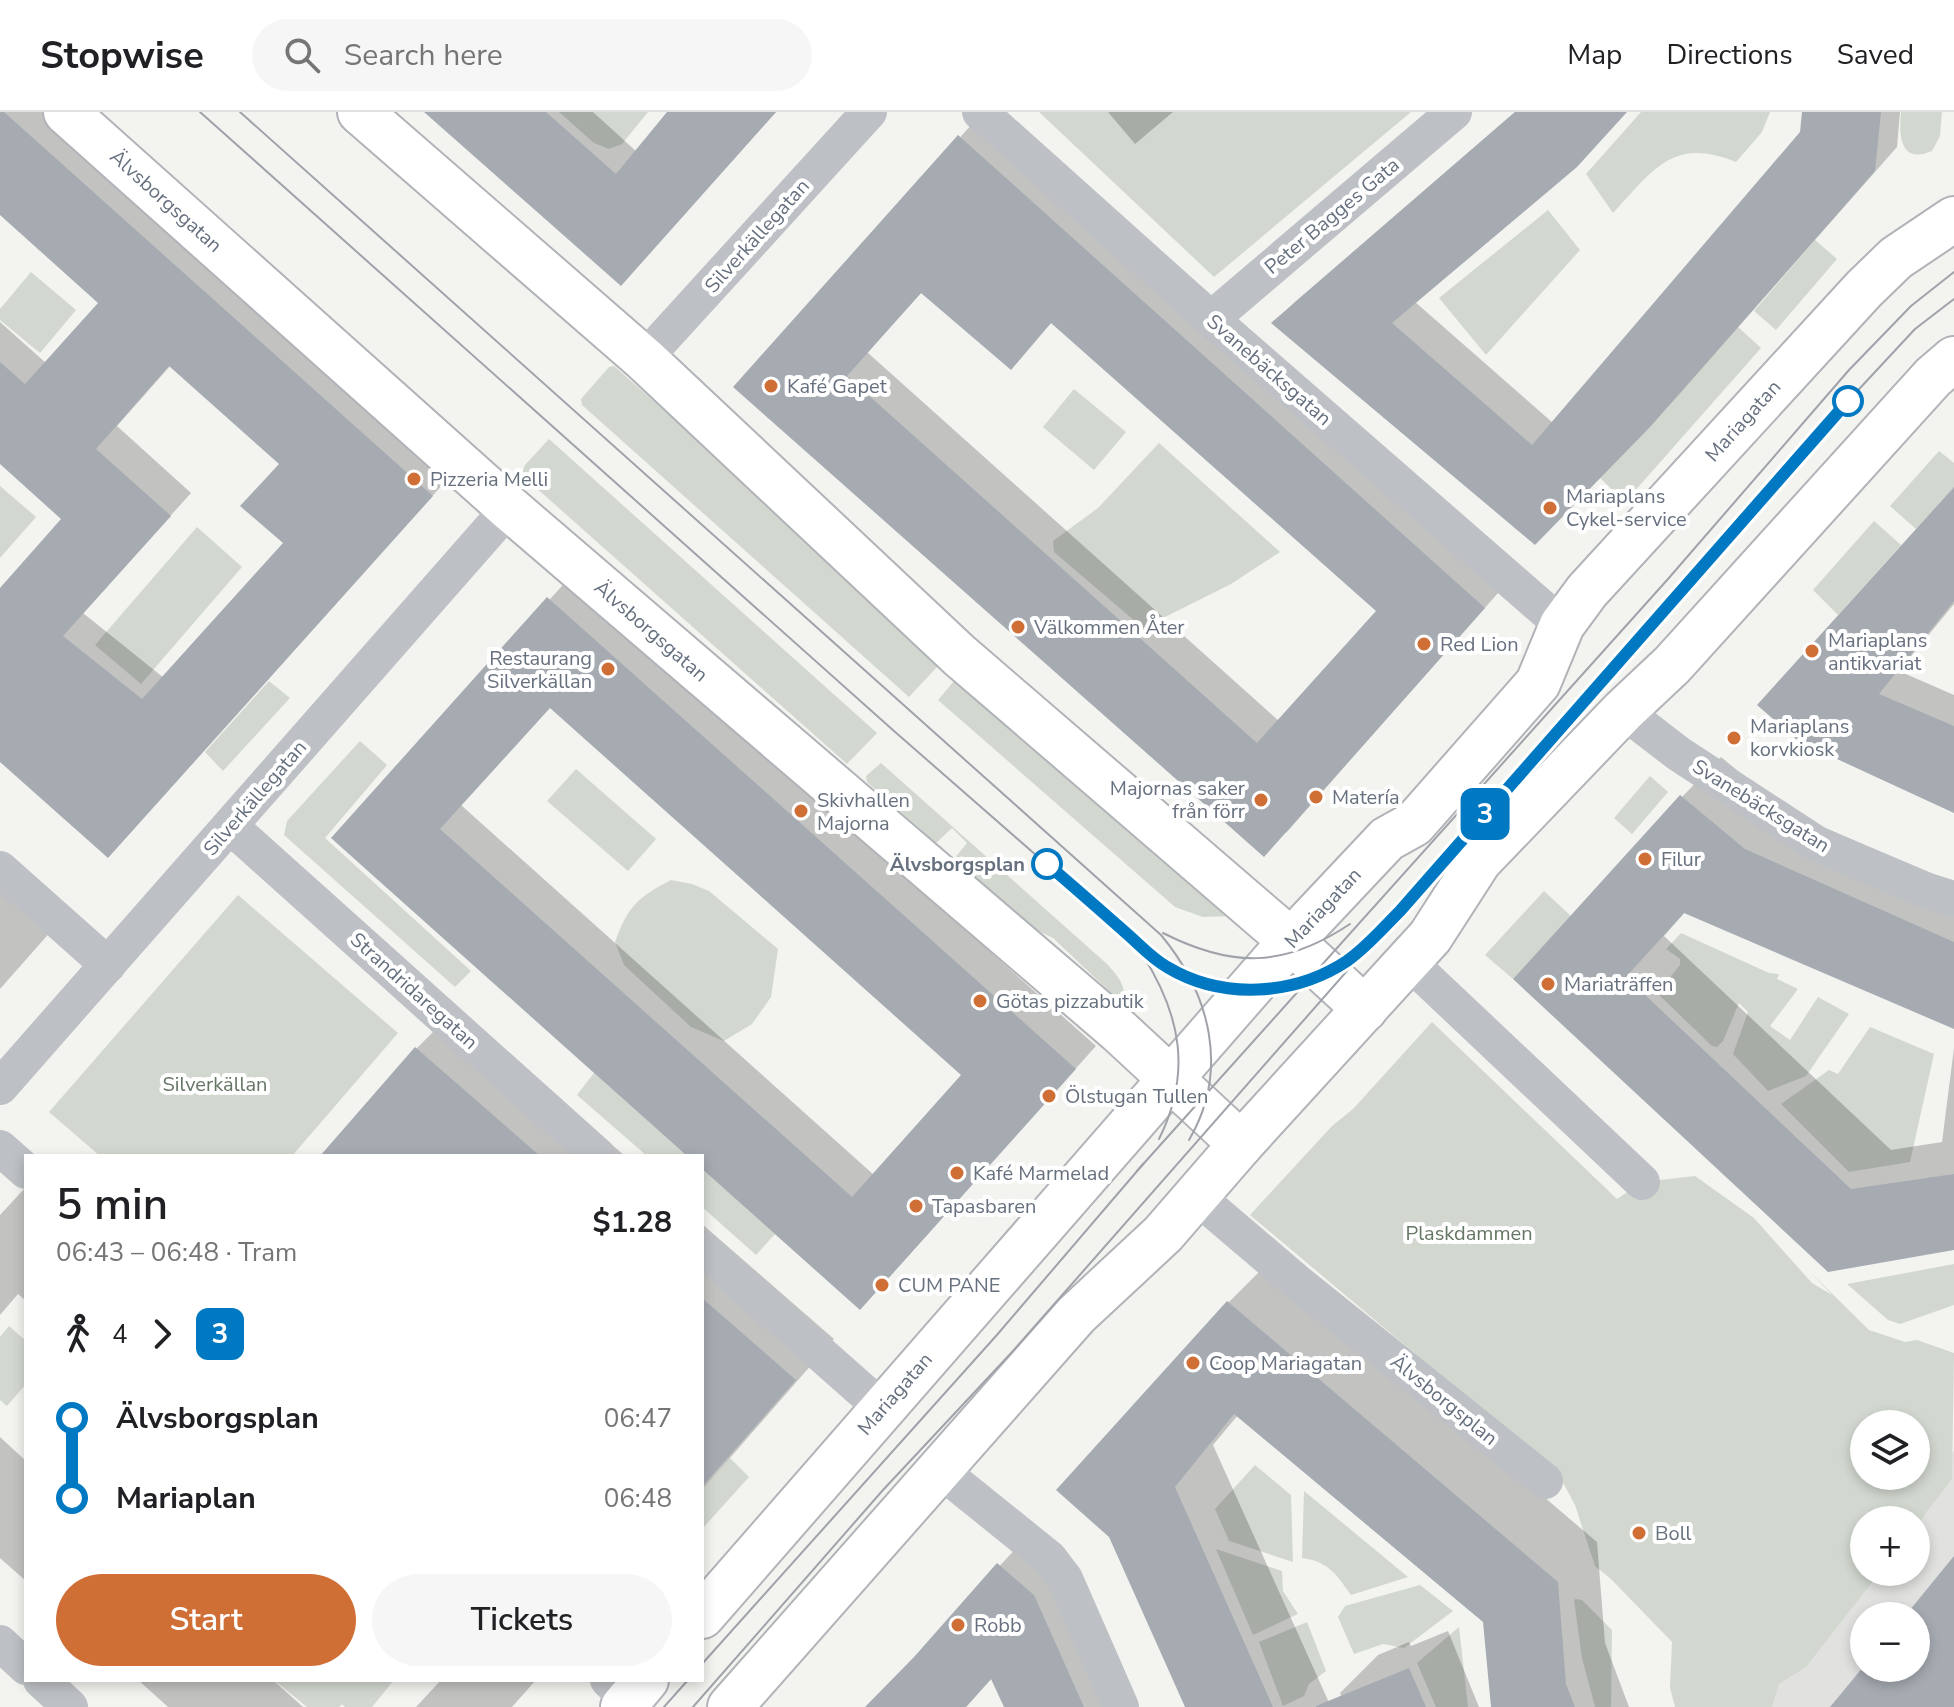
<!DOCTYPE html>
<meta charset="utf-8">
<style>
:root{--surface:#fff;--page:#f6f6f6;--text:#202124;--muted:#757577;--line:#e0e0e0;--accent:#cf6e35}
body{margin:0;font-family:"Nunito Sans",sans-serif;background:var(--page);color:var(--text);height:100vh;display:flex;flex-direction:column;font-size:30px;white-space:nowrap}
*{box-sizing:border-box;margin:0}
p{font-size:26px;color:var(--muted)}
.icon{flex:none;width:44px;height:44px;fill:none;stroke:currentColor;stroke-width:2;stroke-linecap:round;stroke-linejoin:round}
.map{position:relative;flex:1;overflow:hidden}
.drawer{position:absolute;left:24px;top:1042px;width:680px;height:528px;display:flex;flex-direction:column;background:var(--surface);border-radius:0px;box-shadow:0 4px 12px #0003}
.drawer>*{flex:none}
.badge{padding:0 16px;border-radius:12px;font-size:28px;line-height:52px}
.fabs{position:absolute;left:1850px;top:1298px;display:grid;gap:16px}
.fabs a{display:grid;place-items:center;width:80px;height:80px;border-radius:50%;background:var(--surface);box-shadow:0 4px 12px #0003;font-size:40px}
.map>.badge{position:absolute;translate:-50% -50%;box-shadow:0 0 0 4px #fff}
.legs{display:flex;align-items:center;gap:12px;height:88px;padding:0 32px;font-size:26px}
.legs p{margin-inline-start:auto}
.head{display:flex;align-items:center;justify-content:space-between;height:136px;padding:0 32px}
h1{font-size:44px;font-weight:600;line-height:60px}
.cta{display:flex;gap:16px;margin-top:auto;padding:16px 32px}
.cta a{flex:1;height:92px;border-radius:48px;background:var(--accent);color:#fff;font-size:32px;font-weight:600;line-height:92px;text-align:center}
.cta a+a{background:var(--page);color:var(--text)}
ul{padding:0 32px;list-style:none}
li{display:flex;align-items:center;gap:28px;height:80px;font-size:30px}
li i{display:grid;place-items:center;width:12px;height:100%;margin:0 10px;background:currentColor}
li i::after{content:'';width:20px;height:20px;margin:-10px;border:6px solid;border-radius:50%;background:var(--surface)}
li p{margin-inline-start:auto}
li:first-child i{background:linear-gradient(#0000 50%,currentColor 0)}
li:last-child i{background:linear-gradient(currentColor 50%,#0000 0)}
header{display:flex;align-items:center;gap:48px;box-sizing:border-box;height:112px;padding:0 40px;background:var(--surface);border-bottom:2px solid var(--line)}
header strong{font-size:38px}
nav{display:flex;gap:44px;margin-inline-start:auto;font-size:28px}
.search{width:560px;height:72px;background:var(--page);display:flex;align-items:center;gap:20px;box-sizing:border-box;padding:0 28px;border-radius:44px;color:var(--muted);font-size:30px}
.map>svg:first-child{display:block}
.built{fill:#e1e2e0;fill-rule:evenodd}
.green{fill:#d2d8d0;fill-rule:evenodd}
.shadow{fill:#0003;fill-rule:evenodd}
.building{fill:#a6abb2;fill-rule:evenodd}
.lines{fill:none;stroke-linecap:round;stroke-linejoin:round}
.secondary-casing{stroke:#b0b3b8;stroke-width:48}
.street{stroke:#bdc0c4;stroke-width:36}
.secondary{stroke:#fff;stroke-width:44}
.tram{stroke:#9fa3a9;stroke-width:2}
.line-1-casing{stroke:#fff;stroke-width:18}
.line-1{stroke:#0079c2;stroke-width:12}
.poi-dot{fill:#cf6e35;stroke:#fff;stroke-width:3}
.stop-1-dot{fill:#fff;stroke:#0079c2;stroke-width:4}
.labels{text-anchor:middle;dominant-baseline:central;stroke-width:8;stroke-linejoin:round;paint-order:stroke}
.street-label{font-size:20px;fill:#66707e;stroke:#fff}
.poi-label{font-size:20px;fill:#66707e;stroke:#fff;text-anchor:start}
.stop-label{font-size:20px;font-weight:bold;fill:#66707e;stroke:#fff;text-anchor:end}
.park-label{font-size:20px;fill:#657664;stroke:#fff}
</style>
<header>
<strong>Stopwise</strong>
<div class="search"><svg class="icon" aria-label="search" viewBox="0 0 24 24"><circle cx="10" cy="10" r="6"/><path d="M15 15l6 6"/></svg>Search here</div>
<nav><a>Map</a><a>Directions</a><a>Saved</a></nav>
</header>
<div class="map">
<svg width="1954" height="1595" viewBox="0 0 1954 1595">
<rect width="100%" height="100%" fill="#f3f3f0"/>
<!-- built -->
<path class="built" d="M1954,1338V1595H1734L1864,1460H1916V1408ZM1864,1504H1916V1556H1864Z"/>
<!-- green -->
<g class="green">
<path d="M559,0H648L622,32L609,37L594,31Z"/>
<path d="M1039,0H1411L1214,165Z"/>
<path d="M1641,0H1770L1762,20L1736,50C1673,24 1653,58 1613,101L1586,62Z"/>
<path d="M1901,0H1942L1940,24L1932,39C1899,53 1899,22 1901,0Z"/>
<path d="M1548,98L1580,138L1486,243L1439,186Z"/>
<path d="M1815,128L1837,147L1776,218L1754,199Z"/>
<path d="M31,160L76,198L40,241L0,208V197Z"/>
<path d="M1738,215L1761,236L1625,390L1599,365L1652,313Z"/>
<path d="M614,254L934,537L937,555L909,585L582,293L581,287L609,255Z"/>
<path d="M1074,277L1126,320L1094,358L1043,315Z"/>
<path d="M549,327L877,621L847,652L525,366L522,361L525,353Z"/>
<path d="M1159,331L1280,440L1231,472L1143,516L1054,440L1053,429L1098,396Z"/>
<path d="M1939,339L1954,351V375L1916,417L1890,394Z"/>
<path d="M0,374L36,405L0,446Z"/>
<path d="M1874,409L1901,433L1838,503L1813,478Z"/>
<path d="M197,415L242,455L141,572L95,533Z"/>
<path d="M960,562L1233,804L1203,805L1175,795L938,588Z"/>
<path d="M269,569L290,586L223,659L205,640Z"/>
<path d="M360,629L387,653L325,726L471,859L455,875L284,723L287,709Z"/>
<path d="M881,651L1107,852C1118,864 1126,873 1124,890L1119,894L1110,880L1053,826L1034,817L954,747L967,731L952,716L936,731L867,670L866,664Z"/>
<path d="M576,657L656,727L628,759L547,689Z"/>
<path d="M1650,664L1668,680L1632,722L1614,706Z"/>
<path d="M671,768L692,772L709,779L778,837L771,885L752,912L724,929L691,915L624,853L615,830C628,794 637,786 671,768Z"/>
<path d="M1544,779L1571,804L1513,867L1485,843Z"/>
<path d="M238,783L398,921L292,1044H100L49,1000Z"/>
<path d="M1681,821L1769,861L1779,862L1777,867L1798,877L1770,914L1790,928L1818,885L1849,902L1806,964L1768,979L1733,942L1748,900L1739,891L1723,929L1717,935L1712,934L1657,881L1680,853V847L1666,837Z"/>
<path d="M1432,910L1617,1087L1642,1070L1695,1064L1754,1106L1812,1171L1832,1183L1810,1160L1869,1218L1905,1230L1917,1228L1954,1241L1952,1367L1916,1414V1408H1864V1460H1880L1806,1555L1779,1572L1772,1595H1675L1670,1576L1672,1530L1611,1467L1595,1454L1575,1393L1559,1363L1250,1103L1332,1014L1353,997ZM1864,1312H1916V1364H1864Z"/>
<path d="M1870,915L1934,942L1910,1050L1849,1060L1781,992L1829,958L1838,962Z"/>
<path d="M594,961L687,1044H647L577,983Z"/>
<path d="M703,1058L775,1122L756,1143L702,1095Z"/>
<path d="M1954,1152V1193L1900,1212L1888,1208L1847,1172Z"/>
<path d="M9,1214L26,1229V1272L7,1294L0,1288V1225Z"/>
<path d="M730,1346L749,1365L702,1417V1378Z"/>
<path d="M1255,1353L1291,1383L1293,1450L1229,1429L1215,1397Z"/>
<path d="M1304,1379L1408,1465L1351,1483C1337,1463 1328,1449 1302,1446Z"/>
<path d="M1216,1437L1282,1459L1283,1479L1298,1502L1253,1523Z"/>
<path d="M1420,1473L1453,1499L1404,1536L1383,1532L1354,1542L1338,1505L1345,1494Z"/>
<path d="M1576,1487L1582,1488L1612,1518L1611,1595H1595L1582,1546L1574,1488Z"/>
<path d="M1307,1510L1326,1559L1309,1572L1304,1584L1283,1594L1259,1530Z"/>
<path d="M1459,1515L1468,1595H1436L1417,1551Z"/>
<path d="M274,1568H394L372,1595H345L342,1592L339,1595H307Z"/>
</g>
<!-- shadow -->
<g class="shadow">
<path d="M0,0H49L453,361L129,722L0,647V479L64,407L0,350V210L46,251L101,190L0,100ZM171,253L282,352L285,431L164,566L83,501L191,381L117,314Z"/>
<path d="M427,0H593L637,40L670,0H776L621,172Z"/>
<path d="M1108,0H1173L1135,32Z"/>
<path d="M1515,0H1626L1414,189L1553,311L1802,20L1804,0H1900L1897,35L1674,288L1557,408L1274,211L1296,189Z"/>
<path d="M981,2L1506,472L1286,721L736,275ZM922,180L1011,255L1052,210L1379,498L1279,609L867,240Z"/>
<path d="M1954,377V492L1899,559L1954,583V699L1824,639Z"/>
<path d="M570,465L1096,934L882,1173L702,1054V1044H690L334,726ZM551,594L964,963L874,1063L461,693Z"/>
<path d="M1721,645L1785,698L1954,773V915L1686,799L1664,824L1891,1038L1942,1030L1954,936V1136L1829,1158L1516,867L1682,685Z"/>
<path d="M0,769L53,817L0,877Z"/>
<path d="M456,897L625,1044H322L417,936Z"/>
<path d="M26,1075V1189L18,1182L0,1203V1103Z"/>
<path d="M702,1112L834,1227L702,1378Z"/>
<path d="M1268,1151L1597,1430L1605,1531L1629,1595H1493L1485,1509L1238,1303L1213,1333L1331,1595H1187L1110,1424L1228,1191Z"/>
<path d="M0,1325L26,1349V1469L0,1446Z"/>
<path d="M1021,1431L1056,1461L1116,1595H1006L993,1565L966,1595H868Z"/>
<path d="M1448,1519L1479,1595H1346L1340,1581L1378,1543L1409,1530L1411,1534Z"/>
<path d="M138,1568H273L303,1595H168Z"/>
<path d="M441,1568H536L512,1595H416Z"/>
</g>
<!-- building -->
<g class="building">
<path d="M0,0H4L433,384L108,746L0,650V476L61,407L0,352V250L25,272L98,191L0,103ZM169,254L279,352L240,394L283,431L142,587L63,524L171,404L96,337Z"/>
<path d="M424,0H546L616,62L667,0H776L621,174Z"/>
<path d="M1515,0H1627L1577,55L1392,211L1532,333L1800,20L1802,0H1881L1875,59L1652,313L1535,433L1271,211Z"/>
<path d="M958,23L1485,496L1264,745L733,275ZM921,181L1011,258L1051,211L1376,499L1257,631L847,264Z"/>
<path d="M1954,375V489L1879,582L1954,614V701L1824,641L1819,647L1757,593Z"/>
<path d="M547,485L1076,957L860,1198L702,1057V1044H687L331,726ZM550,596L961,963L852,1085L440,717Z"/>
<path d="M1680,683L1745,737L1954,830V917L1684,801L1626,865L1851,1077L1954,1062V1138L1828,1160L1513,867Z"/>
<path d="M415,935L540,1044H320Z"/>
<path d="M702,1186L796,1268L702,1375Z"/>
<path d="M1227,1189L1558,1470L1566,1572L1575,1595H1491L1483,1510L1234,1302L1175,1375L1273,1595H1185L1109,1425L1056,1378Z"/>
<path d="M1954,1444V1595H1830L1864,1554V1556H1916V1504H1905Z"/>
<path d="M997,1451L1034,1483L1084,1595H1004L991,1567L966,1595H865L914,1545Z"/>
<path d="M1409,1556L1426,1595H1316V1594Z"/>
</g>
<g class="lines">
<!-- secondary casing -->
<g class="secondary-casing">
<g id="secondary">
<path d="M66,0L509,396L1119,919L1241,1032"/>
<path d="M360,0L644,247L959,543L1291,829L1365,897"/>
<path d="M702,1504L1291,829L1387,727L1414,712L1538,571L1562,513L1587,479L1864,177L1896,146L1954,107"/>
<path d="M623,1595L646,1568"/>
<path d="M730,1595L1076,1203L1163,1122L1241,1032L1408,849L1430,825L1479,749L1623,599L1672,553L1933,265L1954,247"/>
</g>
</g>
<!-- street -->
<g class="street">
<path d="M980,0L1211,207L1562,513"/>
<path d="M1211,207L1454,0"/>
<path d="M644,247L869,0"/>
<path d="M1623,599L1679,642L1817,732L1928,779L1954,787"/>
<path d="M230,714L598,1044"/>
<path d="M0,757L108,853"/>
<path d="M1408,849L1642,1070"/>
<path d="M0,975L509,396"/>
<path d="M0,1036L26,1059"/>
<path d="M1196,1084L1297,1170L1545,1369"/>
<path d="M702,1137L883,1297"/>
<path d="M941,1359L1049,1446L1065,1467L1121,1595"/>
<path d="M0,1531L26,1555"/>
<path d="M41,1568L70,1595"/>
<path d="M608,1568L629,1588"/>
</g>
<!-- secondary -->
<use href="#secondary" class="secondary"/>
<!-- tram -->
<g class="tram">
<path d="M200,0L894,619L1155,847C1216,887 1288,887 1350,846"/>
<path d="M240,0L1161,823C1210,882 1230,958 1189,1028"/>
<path d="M1163,821C1232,856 1284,856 1350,812"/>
<path d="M1142,842C1181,903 1192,961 1159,1027"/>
<path d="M1137,1059L1668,467L1849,258L1911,194L1954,160"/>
<path d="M702,1552L996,1224L1144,1051"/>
<path d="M664,1595L688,1568"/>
<path d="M693,1595L883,1378L1013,1239L1848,289L1915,217L1954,187"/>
</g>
</g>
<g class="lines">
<!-- line-1 casing -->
<g class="line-1-casing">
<path id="line-1" d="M1047,752C1073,774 1099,797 1125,820C1139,832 1151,846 1167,855C1222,888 1294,884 1347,849C1367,835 1383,816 1400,799L1848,289"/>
</g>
<!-- line-1 -->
<use href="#line-1" class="line-1"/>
</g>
<!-- markers -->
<g class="poi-dot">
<circle cx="771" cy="274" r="8"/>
<circle cx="414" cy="367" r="8"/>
<circle cx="1550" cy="396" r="8"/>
<circle cx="1018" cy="515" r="8"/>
<circle cx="1424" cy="532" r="8"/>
<circle cx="1812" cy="539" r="8"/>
<circle cx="608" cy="557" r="8"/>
<circle cx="1734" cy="626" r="8"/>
<circle cx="1316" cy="685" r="8"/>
<circle cx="1261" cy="688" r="8"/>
<circle cx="801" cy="699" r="8"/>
<circle cx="1645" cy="747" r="8"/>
<circle cx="1548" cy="872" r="8"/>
<circle cx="980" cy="889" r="8"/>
<circle cx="1049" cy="984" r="8"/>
<circle cx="957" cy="1061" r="8"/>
<circle cx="916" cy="1094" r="8"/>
<circle cx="882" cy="1173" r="8"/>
<circle cx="1193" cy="1251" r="8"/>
<circle cx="1639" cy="1421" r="8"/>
<circle cx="958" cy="1513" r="8"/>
</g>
<g class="stop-1-dot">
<circle cx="1848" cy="289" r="14"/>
<circle cx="1047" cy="752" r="14"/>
</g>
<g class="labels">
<!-- street labels -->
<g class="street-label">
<text transform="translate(166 89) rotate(42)">Älvsborgsgatan</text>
<text transform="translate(1332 104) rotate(-40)">Peter Bagges Gata</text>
<text transform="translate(757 124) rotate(-48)">Silverkällegatan</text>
<text transform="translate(1269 258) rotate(41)">Svanebäcksgatan</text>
<text transform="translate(1743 309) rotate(-48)">Mariagatan</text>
<text transform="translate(651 519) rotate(41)">Älvsborgsgatan</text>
<text transform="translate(255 686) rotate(-49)">Silverkällegatan</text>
<text transform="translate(1761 694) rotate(32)">Svanebäcksgatan</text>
<text transform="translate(1323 796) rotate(-47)">Mariagatan</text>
<text transform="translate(414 879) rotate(42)">Strandridaregatan</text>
<text transform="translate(895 1282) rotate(-49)">Mariagatan</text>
<text transform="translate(1444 1288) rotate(39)">Älvsborgsplan</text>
</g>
<!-- poi labels -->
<g class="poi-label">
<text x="787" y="274">Kafé Gapet</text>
<text x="430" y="367">Pizzeria Melli</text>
<text x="1566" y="384">Mariaplans<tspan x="1566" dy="23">Cykel-service</tspan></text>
<text x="1034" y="515">Välkommen Åter</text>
<text x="1828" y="528">Mariaplans<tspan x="1828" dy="23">antikvariat</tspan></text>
<text x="1440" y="532">Red Lion</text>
<text x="592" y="546" text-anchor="end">Restaurang<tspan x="592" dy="23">Silverkällan</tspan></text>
<text x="1750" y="614">Mariaplans<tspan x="1750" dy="23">korvkiosk</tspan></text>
<text x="1245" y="676" text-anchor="end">Majornas saker<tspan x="1245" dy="23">från förr</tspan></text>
<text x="1332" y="685">Matería</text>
<text x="817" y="688">Skivhallen<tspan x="817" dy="23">Majorna</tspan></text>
<text x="1661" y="747">Filur</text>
<text x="1564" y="872">Mariaträffen</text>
<text x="996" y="889">Götas pizzabutik</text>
<text x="1065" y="984">Ölstugan Tullen</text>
<text x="973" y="1061">Kafé Marmelad</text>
<text x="932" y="1094">Tapasbaren</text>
<text x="898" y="1173">CUM PANE</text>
<text x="1209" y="1251">Coop Mariagatan</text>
<text x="1655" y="1421">Boll</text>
<text x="974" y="1513">Robb</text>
</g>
<!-- stop labels -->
<g class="stop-label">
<text x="1025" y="752">Älvsborgsplan</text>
</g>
<!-- park labels -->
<g class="park-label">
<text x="215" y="972">Silverkällan</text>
<text x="1469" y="1121">Plaskdammen</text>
</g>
</g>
</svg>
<div class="fabs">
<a><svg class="icon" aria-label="layers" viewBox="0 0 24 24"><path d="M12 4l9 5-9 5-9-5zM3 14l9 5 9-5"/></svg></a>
<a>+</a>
<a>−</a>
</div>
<b class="badge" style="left:1485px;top:702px;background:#0079c2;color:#fff">3</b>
<section class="drawer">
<div class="head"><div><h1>5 min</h1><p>06:43 – 06:48 · Tram</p></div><b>$1.28</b></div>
<div class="legs"><svg class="icon" aria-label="walk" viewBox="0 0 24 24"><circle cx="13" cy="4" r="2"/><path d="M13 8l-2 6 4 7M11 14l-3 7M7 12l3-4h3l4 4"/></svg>4<svg class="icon" aria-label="forward" viewBox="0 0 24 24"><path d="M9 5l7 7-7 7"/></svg><b class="badge" style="background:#0079c2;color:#fff">3</b></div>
<ul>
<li><i style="color:#0079c2"></i><b>Älvsborgsplan</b><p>06:47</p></li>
<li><i style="color:#0079c2"></i><b>Mariaplan</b><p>06:48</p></li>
</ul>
<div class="cta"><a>Start</a><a>Tickets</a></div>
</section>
</div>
